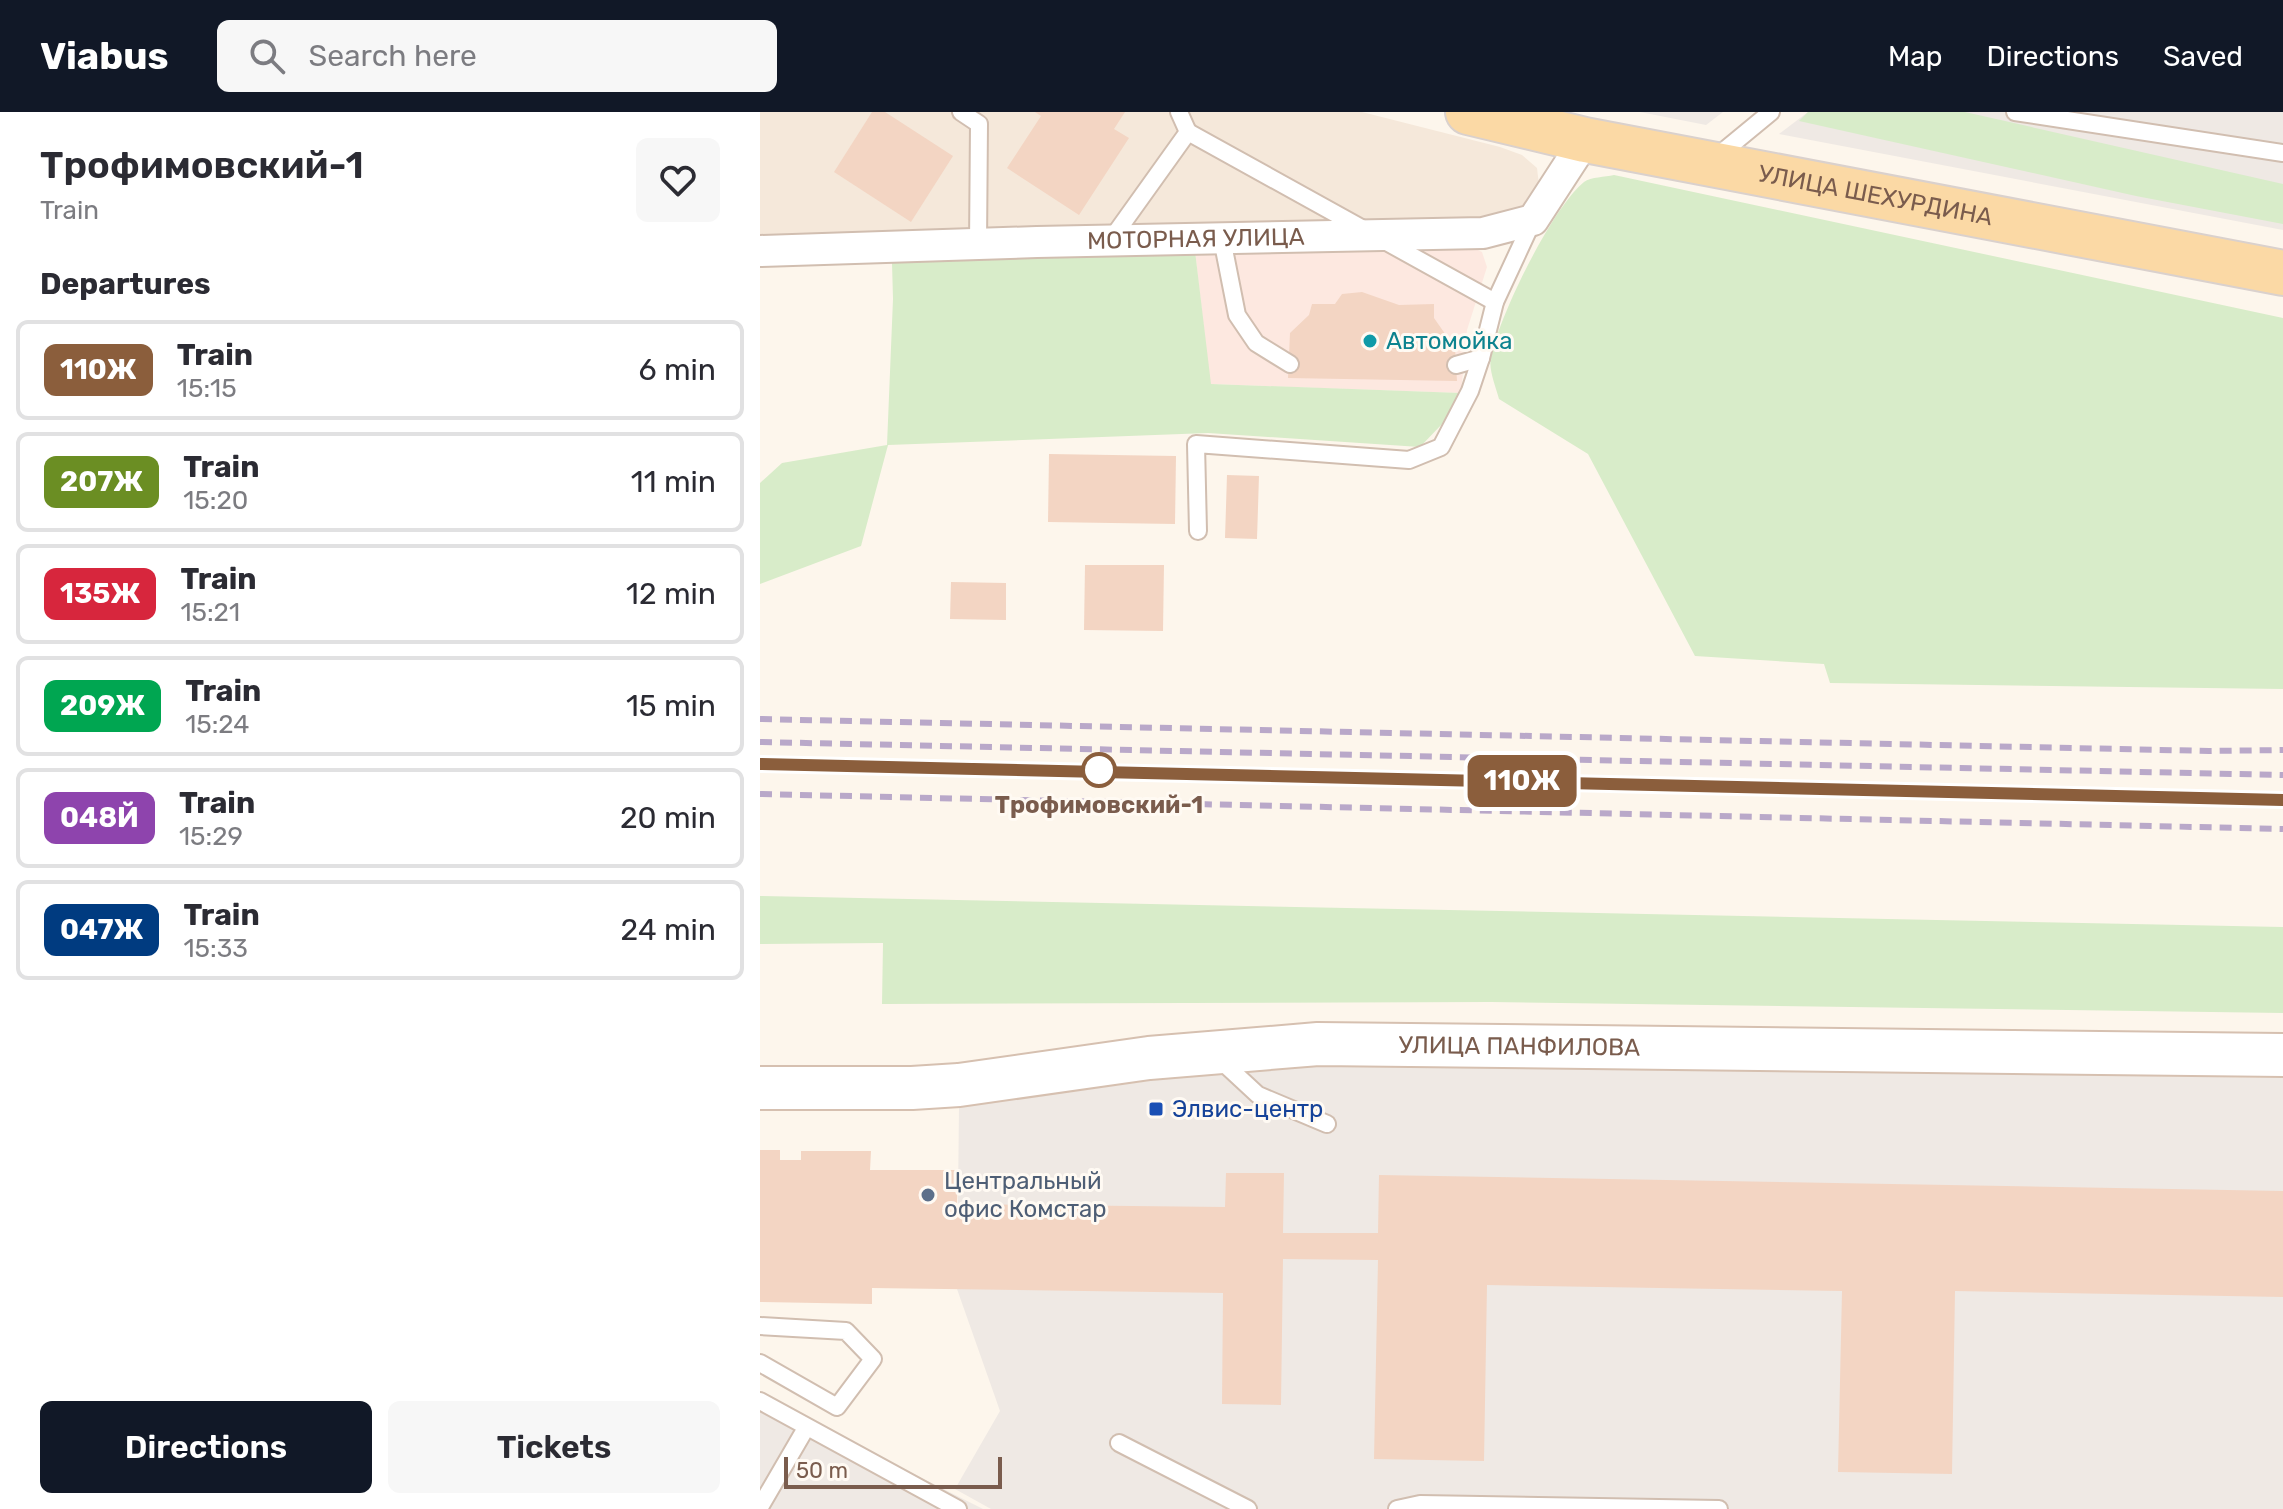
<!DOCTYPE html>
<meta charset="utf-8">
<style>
:root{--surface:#fff;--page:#f7f7f7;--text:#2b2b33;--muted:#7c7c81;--line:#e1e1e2;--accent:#111827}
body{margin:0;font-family:Rubik,sans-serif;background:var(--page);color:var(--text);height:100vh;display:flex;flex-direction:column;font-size:30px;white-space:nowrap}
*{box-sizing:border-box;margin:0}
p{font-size:26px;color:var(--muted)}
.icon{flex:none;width:44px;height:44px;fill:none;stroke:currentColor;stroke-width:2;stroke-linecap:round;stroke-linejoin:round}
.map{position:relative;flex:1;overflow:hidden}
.details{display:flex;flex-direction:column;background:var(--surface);width:760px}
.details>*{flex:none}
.badge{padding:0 16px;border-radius:12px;font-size:28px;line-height:52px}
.scale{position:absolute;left:24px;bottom:20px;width:218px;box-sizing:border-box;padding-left:8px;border:4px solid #7a5c4d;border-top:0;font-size:22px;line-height:28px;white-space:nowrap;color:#7a5c4d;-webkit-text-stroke:6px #fffaf3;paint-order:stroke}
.map>.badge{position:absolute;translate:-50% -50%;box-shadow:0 0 0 4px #fff}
h2{padding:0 40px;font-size:30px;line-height:72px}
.round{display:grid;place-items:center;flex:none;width:84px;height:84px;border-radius:12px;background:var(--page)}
.summary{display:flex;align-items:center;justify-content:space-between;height:136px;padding:0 40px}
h1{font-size:38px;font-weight:600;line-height:60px}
.primary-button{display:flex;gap:16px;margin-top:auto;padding:16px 40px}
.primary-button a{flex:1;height:92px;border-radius:12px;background:var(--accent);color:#fff;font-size:32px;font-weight:600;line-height:92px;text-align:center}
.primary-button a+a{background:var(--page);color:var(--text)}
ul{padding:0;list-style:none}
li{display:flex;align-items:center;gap:24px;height:100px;margin:0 16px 12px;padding:0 24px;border:4px solid var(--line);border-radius:12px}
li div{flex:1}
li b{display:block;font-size:30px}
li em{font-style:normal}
li .badge{min-width:88px;font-weight:700;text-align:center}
header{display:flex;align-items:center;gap:48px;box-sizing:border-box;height:112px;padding:0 40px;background:var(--accent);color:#fff}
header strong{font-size:38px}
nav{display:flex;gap:44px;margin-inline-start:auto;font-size:28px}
.search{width:560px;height:72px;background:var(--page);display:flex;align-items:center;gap:20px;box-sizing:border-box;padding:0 28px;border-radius:12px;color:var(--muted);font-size:30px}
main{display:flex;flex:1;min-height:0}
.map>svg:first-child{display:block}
.residential{fill:#f5e8da}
.commercial{fill:#fde8e0}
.industrial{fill:#efe9e4}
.green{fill:#d8ecc9}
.building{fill:#f3d5c3}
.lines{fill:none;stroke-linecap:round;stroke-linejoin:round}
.lane-casing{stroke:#d1beb0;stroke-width:20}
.street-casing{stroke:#d1beb0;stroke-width:34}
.secondary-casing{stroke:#d6c0b0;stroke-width:46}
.primary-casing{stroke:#dad1cd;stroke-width:48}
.lane{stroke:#fff;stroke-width:16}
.street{stroke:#fff;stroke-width:30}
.secondary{stroke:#fff;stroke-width:42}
.primary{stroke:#fbd9a5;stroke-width:44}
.rail{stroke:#b9a8c9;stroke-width:6;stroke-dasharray:12 8;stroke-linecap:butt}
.line-casing{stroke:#fff;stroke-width:18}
.line{stroke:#8b5e3c;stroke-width:12}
.culture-dot{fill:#0f9aa8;stroke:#fffaf3;stroke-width:3}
.stop-dot{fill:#fff;stroke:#8b5e3c;stroke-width:4}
.transit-dot{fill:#1a4fb4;stroke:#fffaf3;stroke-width:3}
.service-dot{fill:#5c6f8a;stroke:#fffaf3;stroke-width:3}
.labels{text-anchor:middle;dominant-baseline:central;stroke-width:6;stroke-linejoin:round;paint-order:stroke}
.street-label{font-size:24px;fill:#7a5c4d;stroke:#fffaf3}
.culture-label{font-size:24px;fill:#0d838f;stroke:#fffaf3;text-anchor:start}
.stop-label{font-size:24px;font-weight:bold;fill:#7a5c4d;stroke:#fffaf3}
.transit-label{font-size:24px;fill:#164399;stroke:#fffaf3;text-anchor:start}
.service-label{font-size:24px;fill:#4e5e75;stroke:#fffaf3;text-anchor:start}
</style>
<header>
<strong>Viabus</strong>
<div class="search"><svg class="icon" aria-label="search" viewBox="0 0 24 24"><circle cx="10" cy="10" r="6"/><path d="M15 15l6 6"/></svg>Search here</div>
<nav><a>Map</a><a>Directions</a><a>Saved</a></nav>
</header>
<main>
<section class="details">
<div class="summary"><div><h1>Трофимовский-1</h1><p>Train</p></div><a class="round"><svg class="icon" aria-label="heart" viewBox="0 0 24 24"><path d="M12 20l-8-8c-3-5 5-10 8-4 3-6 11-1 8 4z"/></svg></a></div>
<h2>Departures</h2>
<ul>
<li><span class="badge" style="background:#8b5e3c;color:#fff">110Ж</span><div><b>Train</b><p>15:15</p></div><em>6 min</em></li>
<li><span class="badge" style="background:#6b8e23;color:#fff">207Ж</span><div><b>Train</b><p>15:20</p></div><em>11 min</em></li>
<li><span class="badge" style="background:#d7263d;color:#fff">135Ж</span><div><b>Train</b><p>15:21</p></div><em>12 min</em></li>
<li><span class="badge" style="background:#00a651;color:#fff">209Ж</span><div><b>Train</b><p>15:24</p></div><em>15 min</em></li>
<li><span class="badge" style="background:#8e44ad;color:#fff">048Й</span><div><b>Train</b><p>15:29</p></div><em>20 min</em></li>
<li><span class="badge" style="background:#003b80;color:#fff">047Ж</span><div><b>Train</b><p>15:33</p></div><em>24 min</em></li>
</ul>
<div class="primary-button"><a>Directions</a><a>Tickets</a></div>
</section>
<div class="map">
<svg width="1523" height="1397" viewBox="0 0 1523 1397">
<rect width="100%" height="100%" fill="#fdf6ec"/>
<!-- residential -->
<path class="residential" d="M0,0H602L740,35L762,43L777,56L779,73L761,98L733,105L0,124Z"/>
<!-- commercial -->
<path class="commercial" d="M704,131L722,140L727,155L707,218L701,281L450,272L435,139Z"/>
<!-- industrial -->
<g class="industrial">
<path d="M880,0H963L946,13Z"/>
<path d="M1048,0H1523V118L1019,22Z"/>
<path d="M519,951L1523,966V1397H231L195,1377L240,1299L197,1177L199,995Z"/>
<path d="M0,1281L49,1309L223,1397H0Z"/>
</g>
<!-- green -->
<g class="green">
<path d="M1048,0H1205L1523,72V112L1376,84L1039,9Z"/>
<path d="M854,63L1523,206V577L1070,571L1064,552L935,544L828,342L739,287C736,275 728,257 731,245C739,204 792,96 824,70C831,65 845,65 854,63Z"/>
<path d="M435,139L451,272L701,281L683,311L660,335L448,321L128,333L101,434L0,472V371L22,351L127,333L133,187L132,151Z"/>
<path d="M0,784L1523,815V901L731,890L122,892L123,831L0,832Z"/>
</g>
<!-- building -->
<g class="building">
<path d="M112,0H125L193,44L151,110L74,60Z"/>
<path d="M275,0H365L354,17L369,26L319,103L247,56L281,4Z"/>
<path d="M602,180L639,193L674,192V206L695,236L697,269L528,266L530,221L549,203L552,192H575L582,182Z"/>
<path d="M289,342L416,344L415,412L288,410Z"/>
<path d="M467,363L499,364L497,427L465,426Z"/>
<path d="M325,453H404L403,519L324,518Z"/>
<path d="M191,470L246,471V508L190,507Z"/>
<path d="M0,1038H20V1048H41V1039H111L110,1058H198L197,1092L465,1095L466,1061H524L523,1121H618L619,1063L1523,1079V1185L1195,1179L1192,1362L1078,1360L1082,1179L727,1173L724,1349L614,1347L618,1148L523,1147L521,1293L462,1292L463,1181L112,1176V1192L0,1190Z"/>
</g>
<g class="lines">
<!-- lane casing -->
<g class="lane-casing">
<g id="lane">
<path d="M201,0L219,12L218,133"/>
<path d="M1255,0L1523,41"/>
<path d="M428,20L735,190"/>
<path d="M954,47L1011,0"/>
<path d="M462,127L477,203L496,231L530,252"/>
<path d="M350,129L428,20L419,0"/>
<path d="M696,253L721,246L735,190L773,108"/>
<path d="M438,419L436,332L649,348L681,335L710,279L721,246"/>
<path d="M457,945L498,983L567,1012"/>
<path d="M0,1214L86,1219L113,1247L77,1295L0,1251"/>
<path d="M0,1289L198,1397"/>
<path d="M359,1331L488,1397"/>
<path d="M0,1395L46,1316"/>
<path d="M637,1397L660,1392L959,1397"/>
</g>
</g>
<!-- street casing -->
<g class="street-casing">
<g id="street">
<path id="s1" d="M0,139L277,130L723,121L773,108L825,28"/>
</g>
</g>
<!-- secondary casing -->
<g class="secondary-casing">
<g id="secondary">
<path id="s2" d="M0,976H152L199,973L389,946L558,932L1523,943"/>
</g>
</g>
<!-- primary casing -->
<g class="primary-casing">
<g id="primary">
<path id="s3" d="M708,0L825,28L1523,161"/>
</g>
</g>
<!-- lane -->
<use href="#lane" class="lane"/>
<!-- street -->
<use href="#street" class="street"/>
<!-- secondary -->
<use href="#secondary" class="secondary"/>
<!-- primary -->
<use href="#primary" class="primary"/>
<!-- rail -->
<g class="rail">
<path d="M0,607L1449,639L1523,638"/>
<path d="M0,630L1523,663"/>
<path d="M0,652L1523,688"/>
<path d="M0,682L1523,717"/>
</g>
</g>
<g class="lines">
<!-- line casing -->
<g class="line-casing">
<path id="line" d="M0,652L1523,688"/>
</g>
<!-- line -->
<use href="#line" class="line"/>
</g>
<!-- markers -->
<circle class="culture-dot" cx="610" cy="229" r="8"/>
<circle class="stop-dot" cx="339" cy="658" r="16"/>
<rect class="transit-dot" x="388" y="989" width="16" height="16" rx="4"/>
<circle class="service-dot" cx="168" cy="1083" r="8"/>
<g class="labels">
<!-- street labels -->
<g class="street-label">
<text stroke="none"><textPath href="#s3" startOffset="416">УЛИЦА ШЕХУРДИНА</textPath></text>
<text stroke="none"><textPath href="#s1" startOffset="436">МОТОРНАЯ УЛИЦА</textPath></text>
<text stroke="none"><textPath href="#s2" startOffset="762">УЛИЦА ПАНФИЛОВА</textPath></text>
</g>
<!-- culture labels -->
<g class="culture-label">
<text x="626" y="229">Автомойка</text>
</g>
<!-- stop labels -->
<g class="stop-label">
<text x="339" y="693">Трофимовский-1</text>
</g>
<!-- transit labels -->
<g class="transit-label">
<text x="412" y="997">Элвис-центр</text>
</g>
<!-- service labels -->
<g class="service-label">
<text x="184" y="1069">Центральный<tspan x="184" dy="28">офис Комстар</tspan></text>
</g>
</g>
</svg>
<div class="scale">50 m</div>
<b class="badge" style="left:762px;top:669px;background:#8b5e3c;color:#fff">110Ж</b>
</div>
</main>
